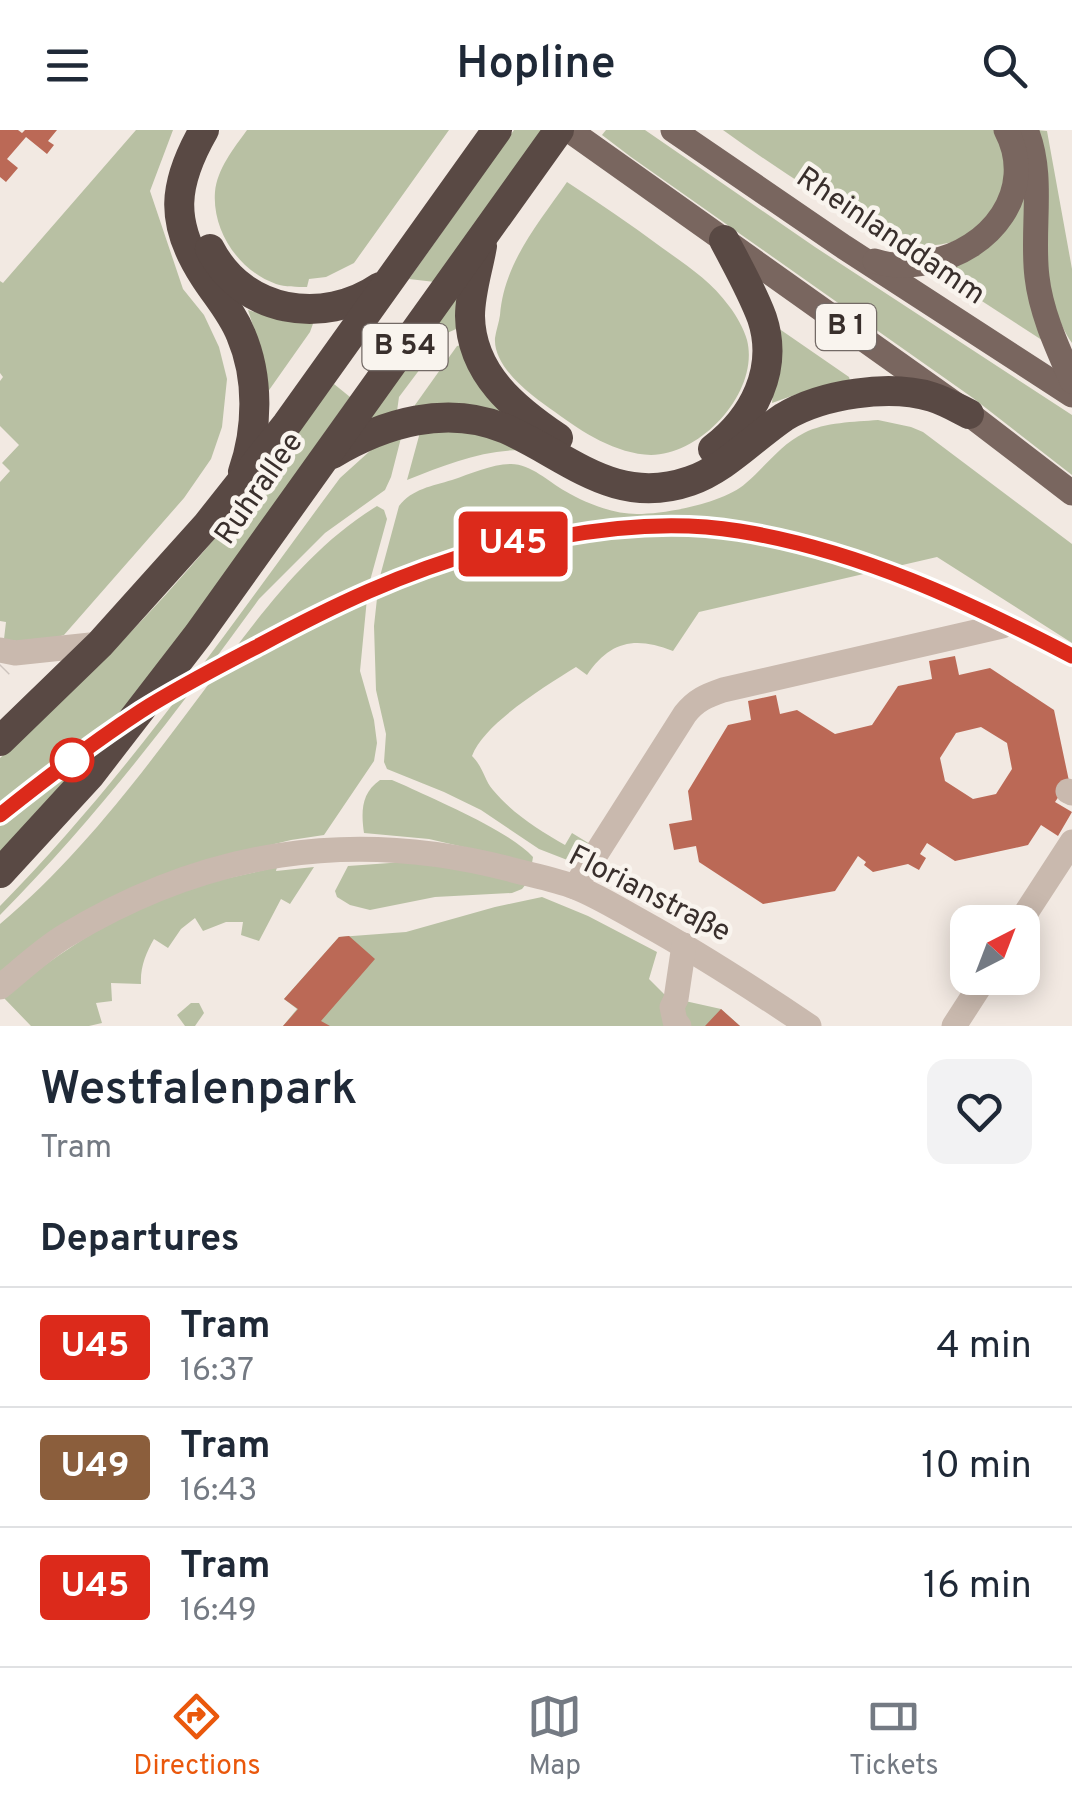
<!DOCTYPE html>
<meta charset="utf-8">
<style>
:root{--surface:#fff;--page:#f2f2f3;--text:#1f2937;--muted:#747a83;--line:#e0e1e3;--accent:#ea580c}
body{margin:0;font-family:Overpass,sans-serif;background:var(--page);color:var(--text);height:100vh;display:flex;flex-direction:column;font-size:38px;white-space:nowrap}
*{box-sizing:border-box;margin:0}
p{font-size:32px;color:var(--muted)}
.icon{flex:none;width:55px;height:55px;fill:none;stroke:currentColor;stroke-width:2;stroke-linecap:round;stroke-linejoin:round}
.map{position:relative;height:896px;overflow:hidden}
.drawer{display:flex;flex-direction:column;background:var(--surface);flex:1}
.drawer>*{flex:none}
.badge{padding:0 20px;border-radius:8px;font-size:35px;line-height:65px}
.needle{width:65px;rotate:42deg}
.buttons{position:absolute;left:950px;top:775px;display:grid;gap:20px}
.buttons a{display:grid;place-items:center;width:90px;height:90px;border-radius:20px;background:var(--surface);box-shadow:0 5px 25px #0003;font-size:50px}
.map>.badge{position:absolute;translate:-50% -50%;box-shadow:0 0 0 5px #fff}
h2{padding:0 40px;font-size:38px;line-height:90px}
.round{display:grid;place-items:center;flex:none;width:105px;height:105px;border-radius:20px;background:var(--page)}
.headline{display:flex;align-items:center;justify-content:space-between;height:170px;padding:0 40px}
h1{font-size:48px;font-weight:600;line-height:75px}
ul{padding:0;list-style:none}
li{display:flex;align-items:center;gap:30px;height:120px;padding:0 40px;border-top:2px solid var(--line)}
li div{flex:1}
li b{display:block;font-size:38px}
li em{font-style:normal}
li .badge{min-width:110px;font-weight:700;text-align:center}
header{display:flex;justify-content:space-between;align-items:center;height:130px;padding:0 40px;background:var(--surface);font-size:45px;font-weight:600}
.dock{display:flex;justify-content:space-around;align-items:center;height:140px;border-top:2px solid var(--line);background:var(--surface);font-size:28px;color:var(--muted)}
.dock a{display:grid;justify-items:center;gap:5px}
.dock .selected{color:var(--accent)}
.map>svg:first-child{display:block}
.green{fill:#b8c0a3}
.building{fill:#bb6956;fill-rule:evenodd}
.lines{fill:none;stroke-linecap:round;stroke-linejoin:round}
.minor-tunnel{stroke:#cdc4be;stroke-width:25;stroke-dasharray:25 12;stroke-linecap:butt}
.minor{stroke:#c9b9ae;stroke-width:25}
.major{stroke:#79665f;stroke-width:25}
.highway{stroke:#594944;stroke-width:30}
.line-casing{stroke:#fff;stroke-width:22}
.line{stroke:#dc2a1b;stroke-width:15}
.stop-dot{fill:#fff;stroke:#dc2a1b;stroke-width:5}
.labels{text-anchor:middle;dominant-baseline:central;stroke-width:9;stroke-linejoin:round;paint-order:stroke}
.shield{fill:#f9f4ee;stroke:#736a66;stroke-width:2.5}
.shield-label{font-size:28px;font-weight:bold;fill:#392f2c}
.street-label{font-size:30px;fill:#392f2c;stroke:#f9f4ee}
</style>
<header><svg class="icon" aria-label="menu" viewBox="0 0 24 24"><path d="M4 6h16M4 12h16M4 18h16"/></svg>Hopline<svg class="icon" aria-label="search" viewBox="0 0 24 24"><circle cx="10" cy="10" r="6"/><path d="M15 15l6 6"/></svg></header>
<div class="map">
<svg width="1072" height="896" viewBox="0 0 1072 896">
<rect width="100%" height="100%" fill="#f2e9e2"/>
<!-- green -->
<g class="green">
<path d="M136,0H173L150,61L183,159L204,185L219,217L227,249L222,297L211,329L184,368L64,505L35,514L4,509L6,492L0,491V352L10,341L2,333L19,315L0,296V251L3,247L0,243V151L3,153Z"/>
<path d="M247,0H449L354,133L326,147L309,149L307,157C297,157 285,157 276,154C239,141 212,101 215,62C217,39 234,18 247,0Z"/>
<path d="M514,0H543L435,152L409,149Z"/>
<path d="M606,0H645L815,117L1072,285V345L973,268L631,27L602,5Z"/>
<path d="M723,0H996C1009,23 1008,59 993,81C970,118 922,123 883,107C862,98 833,74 813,61C782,41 752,21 723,0Z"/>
<path d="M1036,0L1047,1L1072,139V213C1036,162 1040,62 1036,0Z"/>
<path d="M567,52C599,73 630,94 661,117C686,135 711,151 729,176C736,185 744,199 747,210C760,261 702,325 651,325C616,324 582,302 555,282C533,267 493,238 495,208C496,200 499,193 500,185C504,133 538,94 567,52Z"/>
<path d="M1024,61L1048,214L931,138Z"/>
<path d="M459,167L463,196L447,203L399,267L397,281L369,290L455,168Z"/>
<path d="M248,180L281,190L314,191L310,202L267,263L258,212Z"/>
<path d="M778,198L849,247L850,251L800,263L772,273Z"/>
<path d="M465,214L504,284L415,282V275L457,216Z"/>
<path d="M334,254L350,267L193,489L74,643L0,723V628C77,559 150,486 216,407C257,358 294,305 334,254Z"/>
<path d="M878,290L911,297L923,302L1072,414V513L937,427L699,482L673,521C635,506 610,511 587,545L576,537C546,556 484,593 472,626C484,638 484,650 493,660C512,683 539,700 565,715L572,703L590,714L575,733L539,719L481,680L444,662L387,639L384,632L386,604L376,560L374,496L379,450L399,376C412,359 432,356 452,350C470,344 492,334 511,334C531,334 549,352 565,361C585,373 613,384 637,384C666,384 724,373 746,353C765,337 780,315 804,303C825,292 854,292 878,290Z"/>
<path d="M464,297L522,320C481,320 445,335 407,350L419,306L418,300Z"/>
<path d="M402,304L391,347L385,360L325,403L259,469C178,581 97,687 0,785V776C130,644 230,496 340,348L371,320Z"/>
<path d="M377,376L384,380L387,389L368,458L360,541L374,590L377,613L374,631L324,705L291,710L229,725L0,847V794C80,727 143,642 205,559C255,492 305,420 377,376Z"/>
<path d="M380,650H392L406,656C440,672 509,701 533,727L532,733L429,709L364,703C361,682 361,663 380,650Z"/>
<path d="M404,732L449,737L526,754L522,759L512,763L435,767L370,780L350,775L337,767L335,761L348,736Z"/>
<path d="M277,737L276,741L314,737L290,774L281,769L259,811L241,805L243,792H226L203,801L195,788L181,799L168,818L154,809C146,823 140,837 141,854L111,853L112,871L96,873L102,893L89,896H31L3,867C59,823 124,777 193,757C220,749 249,744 277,737Z"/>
<path d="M542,767L588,786L657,822L649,849L667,867L721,879L740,896H283L297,879L284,869L339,807L406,802L495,777Z"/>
<path d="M191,873H199L204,883L195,896H185L177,885Z"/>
</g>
<!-- building -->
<g class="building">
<path d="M0,0H18L22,3L25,0H57L48,11L54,15L47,24L26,7L7,29L18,38L6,52L0,47Z"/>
<path d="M955,526L959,545L990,538L1054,580L1069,651L1055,672L1072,682L1058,706L1041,695L1028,715L955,731L927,713L920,724L926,728L919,740L908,734L873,742L864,735L866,732L858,726L835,761L763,774L699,732L696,716L674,720L669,694L692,690L688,661L728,595L751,590L748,571L776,565L780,584L797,580L835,604L872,595L898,556L932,549L929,531ZM981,597L1007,613L1012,639L996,664L973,669L945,651L940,628L956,603Z"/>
<path d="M349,806L375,829L321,891L330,896H283L298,879L284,869L339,807Z"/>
<path d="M721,879L740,896H705Z"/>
</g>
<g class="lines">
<!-- minor-tunnel -->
<path class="minor-tunnel" d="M0,536L1,535"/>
<!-- minor -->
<g class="minor">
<path d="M0,520L15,523L100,514"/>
<path d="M1068,661L1072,663"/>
<path d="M575,757L685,584C696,570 706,566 723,560L1002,496"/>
<path d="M1020,792L1072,712"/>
<path d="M0,857C21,840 42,820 65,806C205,721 351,698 509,739C531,745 554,749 575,757C598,766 620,780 642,792C700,824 754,859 809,896"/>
<path d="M679,896L675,891L672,877L676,869L684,815"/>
<path d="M954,896L985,848"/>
</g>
<!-- major -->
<g class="major">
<path d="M569,0L969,284L1072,363"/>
<path d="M673,0L844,117L1072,265"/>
<path d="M1026,0C1045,45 1031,100 1037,147C1041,183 1058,219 1072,251"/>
<path d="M875,131C893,137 911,136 929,132C990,121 1038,61 1006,0"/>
</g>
<!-- highway -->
<g class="highway">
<path d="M204,0C173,54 169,92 204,146C216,165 232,182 241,205C259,247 258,299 243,342"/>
<path d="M482,116C478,139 470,163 470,186C471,244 515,279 558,308"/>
<path d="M210,119C243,183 323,196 380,157"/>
<path d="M713,319C754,288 779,239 762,188C752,161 737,135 724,110"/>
<path d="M332,324C384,293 447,274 506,299C569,327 615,377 690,351C725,339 753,308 784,287C822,264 889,254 932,267C945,271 957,278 969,284"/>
<path d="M0,611L100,514L207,395L287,294L497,0"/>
<path d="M0,743L90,645L198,505L559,0"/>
</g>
</g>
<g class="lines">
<!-- line casing -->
<g class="line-casing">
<path id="line" d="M0,685C45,649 92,613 141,581C179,557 220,536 260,515C334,475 402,443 483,420C507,413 533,411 558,407C617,396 679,391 739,401C858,420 966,471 1072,526"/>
</g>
<!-- line -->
<use href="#line" class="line"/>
</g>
<!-- markers -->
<circle class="stop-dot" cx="72" cy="630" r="20"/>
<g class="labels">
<!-- shield labels -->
<g class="shield">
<rect x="816" y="174" width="60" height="46" rx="8"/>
<rect x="362.5" y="194" width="85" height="46" rx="8"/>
</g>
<g class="shield-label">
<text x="846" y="197">B 1</text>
<text x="405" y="217">B 54</text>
</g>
<!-- street labels -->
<g class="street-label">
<text transform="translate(890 107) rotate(34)">Rheinlanddamm</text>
<text transform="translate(260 359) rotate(-55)">Ruhrallee</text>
<text transform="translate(649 765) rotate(27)">Florianstraße</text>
</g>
</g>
</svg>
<div class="buttons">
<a><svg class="needle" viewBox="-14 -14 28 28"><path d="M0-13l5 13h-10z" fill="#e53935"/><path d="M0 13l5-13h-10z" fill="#747a83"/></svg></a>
</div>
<b class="badge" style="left:513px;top:414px;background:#dc2a1b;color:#fff">U45</b>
</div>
<section class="drawer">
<div class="headline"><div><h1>Westfalenpark</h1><p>Tram</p></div><a class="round"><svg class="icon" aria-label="heart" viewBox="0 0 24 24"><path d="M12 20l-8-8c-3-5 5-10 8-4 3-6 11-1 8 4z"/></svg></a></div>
<h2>Departures</h2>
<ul>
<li><span class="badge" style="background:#dc2a1b;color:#fff">U45</span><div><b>Tram</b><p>16:37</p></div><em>4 min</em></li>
<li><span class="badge" style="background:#8b5e3c;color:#fff">U49</span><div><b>Tram</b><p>16:43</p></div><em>10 min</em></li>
<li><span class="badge" style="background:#dc2a1b;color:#fff">U45</span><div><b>Tram</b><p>16:49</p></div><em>16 min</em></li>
</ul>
</section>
<nav class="dock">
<a class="selected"><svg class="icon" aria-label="directions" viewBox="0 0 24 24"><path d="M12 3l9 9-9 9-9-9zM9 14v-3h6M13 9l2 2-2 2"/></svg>Directions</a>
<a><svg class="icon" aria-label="map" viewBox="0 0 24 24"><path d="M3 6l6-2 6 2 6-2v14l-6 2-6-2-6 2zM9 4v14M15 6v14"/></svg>Map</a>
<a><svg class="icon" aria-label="tickets" viewBox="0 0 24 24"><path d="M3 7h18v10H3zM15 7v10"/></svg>Tickets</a>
</nav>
